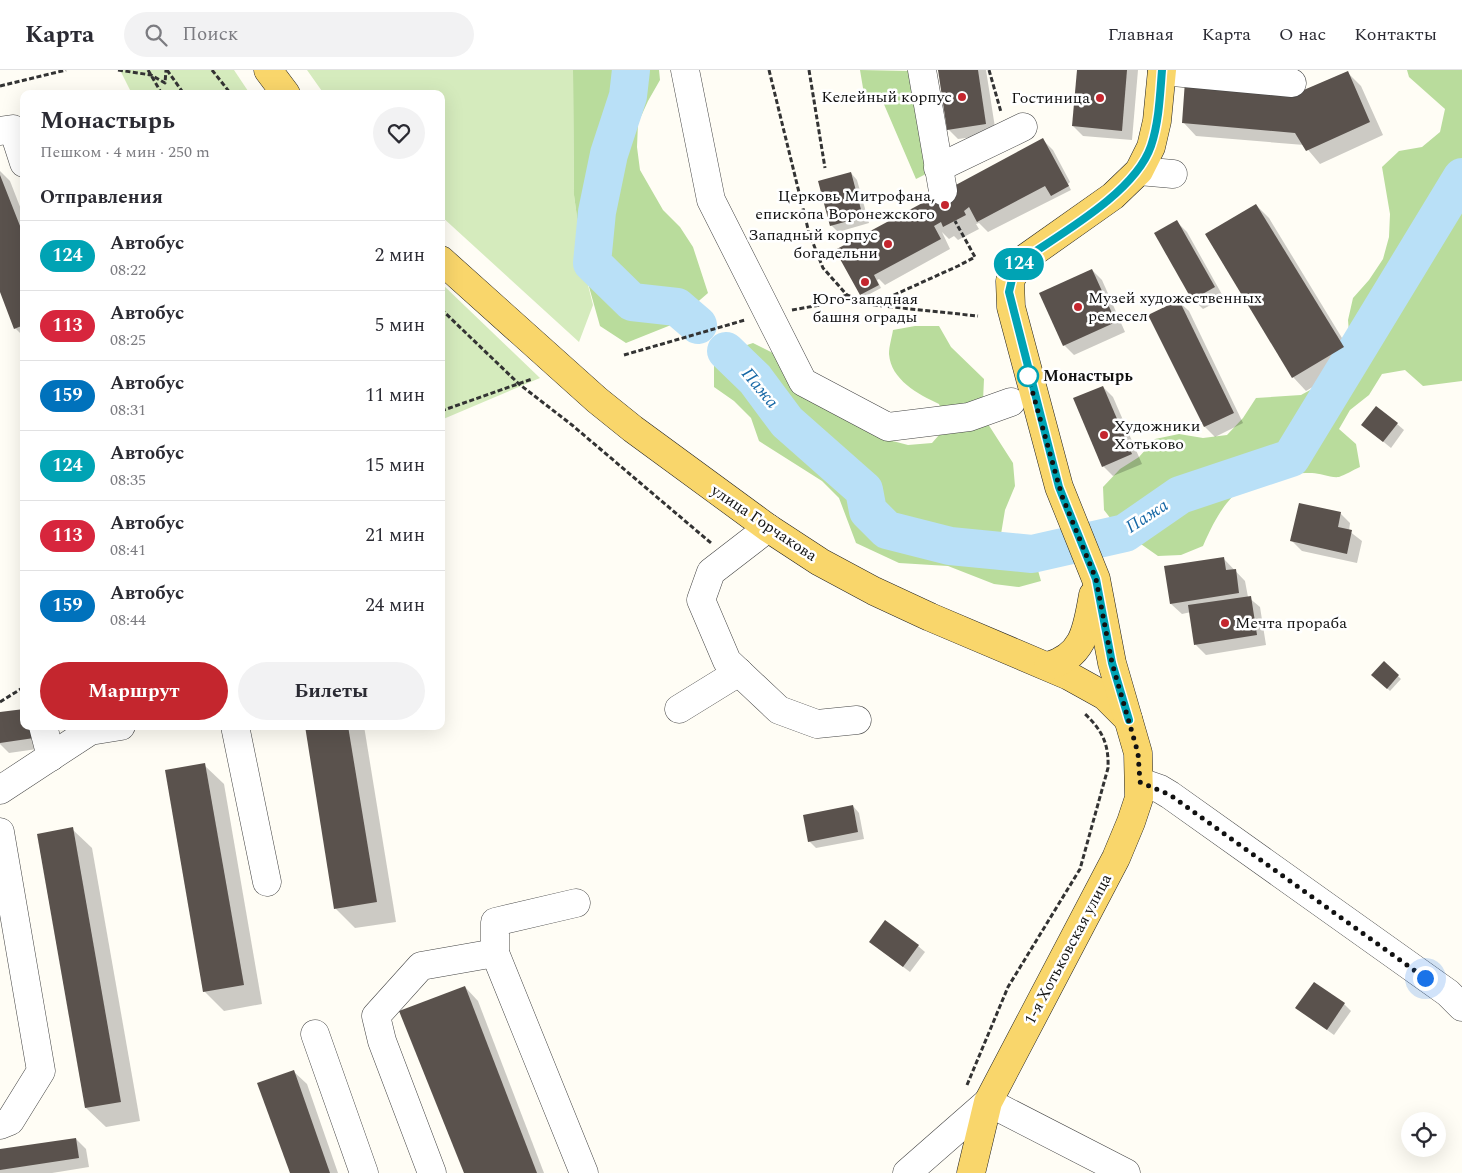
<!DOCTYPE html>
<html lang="ru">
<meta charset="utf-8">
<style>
:root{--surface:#fff;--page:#f2f2f3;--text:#2b2b33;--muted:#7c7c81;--line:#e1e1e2;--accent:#c4262e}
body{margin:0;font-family:Spectral,serif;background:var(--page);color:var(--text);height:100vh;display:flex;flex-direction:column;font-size:19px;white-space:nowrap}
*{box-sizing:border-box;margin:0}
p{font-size:16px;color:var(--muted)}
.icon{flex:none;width:28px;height:28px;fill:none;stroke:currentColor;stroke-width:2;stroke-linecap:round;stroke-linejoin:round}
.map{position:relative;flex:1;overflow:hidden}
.side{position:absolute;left:20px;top:20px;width:425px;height:640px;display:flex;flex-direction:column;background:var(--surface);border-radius:10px;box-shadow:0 5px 20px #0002}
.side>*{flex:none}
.badge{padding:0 10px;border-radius:16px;font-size:18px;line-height:32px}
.buttons{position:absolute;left:1401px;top:1042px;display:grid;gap:10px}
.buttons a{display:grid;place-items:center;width:45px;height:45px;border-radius:50%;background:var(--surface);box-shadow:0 5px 20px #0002;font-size:25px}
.you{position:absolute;width:25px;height:25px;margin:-12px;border:4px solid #fff;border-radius:50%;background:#1a73e8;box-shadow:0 0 0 8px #1a73e833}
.map>.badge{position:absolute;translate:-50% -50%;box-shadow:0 0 0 2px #fff}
h2{padding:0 20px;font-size:19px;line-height:45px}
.round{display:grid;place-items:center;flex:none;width:52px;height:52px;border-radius:26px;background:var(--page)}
.head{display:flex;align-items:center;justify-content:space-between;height:85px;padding:0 20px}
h1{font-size:24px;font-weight:700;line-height:38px}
.cta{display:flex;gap:10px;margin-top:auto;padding:10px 20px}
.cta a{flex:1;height:58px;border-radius:30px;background:var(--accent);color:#fff;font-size:20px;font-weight:700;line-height:58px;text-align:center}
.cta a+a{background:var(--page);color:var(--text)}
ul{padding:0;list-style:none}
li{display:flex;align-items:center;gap:15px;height:70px;padding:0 20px;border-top:1px solid var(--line)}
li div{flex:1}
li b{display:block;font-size:19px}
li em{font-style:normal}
li .badge{min-width:55px;font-weight:700;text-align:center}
header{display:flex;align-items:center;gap:30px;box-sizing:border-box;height:70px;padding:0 25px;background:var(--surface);border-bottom:1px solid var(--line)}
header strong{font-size:24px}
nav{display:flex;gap:28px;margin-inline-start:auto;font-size:18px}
.search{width:350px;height:45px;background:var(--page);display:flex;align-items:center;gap:12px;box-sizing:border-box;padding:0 18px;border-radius:28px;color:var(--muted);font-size:19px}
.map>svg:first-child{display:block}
.green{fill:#d5ebbd}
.forest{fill:#b9dc9c}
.shadow{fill:#0003}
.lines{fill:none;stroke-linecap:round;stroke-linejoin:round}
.river{stroke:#b9e0f7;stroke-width:38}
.building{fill:#5a524d}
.minor-casing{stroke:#444;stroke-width:29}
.major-casing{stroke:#222;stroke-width:29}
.path{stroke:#333;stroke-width:3;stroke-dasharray:5 2.5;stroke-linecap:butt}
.minor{stroke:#fff;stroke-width:28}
.major{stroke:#f9d66b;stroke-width:28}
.line-casing{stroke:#fff;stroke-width:11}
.line{stroke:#00a3b4;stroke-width:8}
.walk{stroke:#111;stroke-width:5;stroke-dasharray:0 9}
.poi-dot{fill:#c4262e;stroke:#fff;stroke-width:2}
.stop-dot{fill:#fff;stroke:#00a3b4;stroke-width:2.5}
.labels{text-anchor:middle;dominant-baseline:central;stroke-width:5;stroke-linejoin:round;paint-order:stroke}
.poi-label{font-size:16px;fill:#111;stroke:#fff;text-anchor:end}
.stop-label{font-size:16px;font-weight:bold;fill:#111;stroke:#fff;text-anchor:start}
.street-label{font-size:16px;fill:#111;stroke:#fff}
.water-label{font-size:18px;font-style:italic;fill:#1768a6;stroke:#fff}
</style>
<header>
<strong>Карта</strong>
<div class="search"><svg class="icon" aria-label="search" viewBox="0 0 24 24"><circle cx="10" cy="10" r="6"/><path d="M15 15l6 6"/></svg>Поиск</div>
<nav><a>Главная</a><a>Карта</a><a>О нас</a><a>Контакты</a></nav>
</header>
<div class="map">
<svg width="1462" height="1103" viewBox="0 0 1462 1103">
<rect width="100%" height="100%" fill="#fffdf5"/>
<!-- green -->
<g class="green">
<path d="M120,0H234L250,24H132Z"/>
<path d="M307,0H573L574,125L584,199L593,235L579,272L441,146V24H324Z"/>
<path d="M441,213L540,308L441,350Z"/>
</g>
<!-- forest -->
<g class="forest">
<path d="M573,0H659L660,10L648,31L638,53L637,77L640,100L663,140L680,157L693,177L708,223L671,255L626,273L600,256L584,199L574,125Z"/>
<path d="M860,0L909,1L928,103L916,109L880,25L865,30Z"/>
<path d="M1407,0H1462V311L1423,316L1405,300L1382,304L1369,325L1350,340L1339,359L1356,374L1360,397C1353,400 1345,405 1339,407C1330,408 1320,403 1312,403C1249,403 1228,418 1203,476L1181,485L1158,486L1118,458L1104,440L1103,417L1120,399L1139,387L1155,369L1179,364L1203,368L1227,365L1243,348L1256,328L1301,325L1323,313L1339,297L1350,275L1348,250L1353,228L1369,210L1383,189L1389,167L1390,144L1382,97L1399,81L1422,77L1440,62L1445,39L1409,7Z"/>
<path d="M915,256H939L951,277L984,309L983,331L988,354L1013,393L1015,416L1005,440L1001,464L1037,497L1041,511L1019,517L994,514L948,496L899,493L856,473L839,428L822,411L759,371L751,348L734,331L714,317V294L732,280L753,273L773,283L788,299L885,369L908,375L932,373L947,356L939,334C918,324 891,310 889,284C889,276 892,267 893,260Z"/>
</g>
<!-- shadow -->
<g class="shadow">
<path d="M939,0H986L996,64L958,69L948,59Z"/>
<path d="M1078,0H1138L1132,70L1083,66L1073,56Z"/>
<path d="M1348,3L1361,16L1383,65L1320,94L1304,75L1196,66L1183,52L1299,23Z"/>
<path d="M1043,70L1053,80L1070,112L1068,114L1071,120L988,162L979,153L976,154L979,159L958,170L954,166L949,169L942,162L950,179L885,215L879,209L877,210L881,218L864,227L861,224L837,180Z"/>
<path d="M0,101L10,111L24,147V267L15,258L0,218Z"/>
<path d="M851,103L857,110L869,153L838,162L831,155Z"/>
<path d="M1256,135L1269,148L1356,291L1306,321L1293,307L1206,165Z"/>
<path d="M1177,152L1187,162L1224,228L1203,239L1193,229Z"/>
<path d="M1092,200L1102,210L1125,262L1074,285L1064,275Z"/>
<path d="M1178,231L1189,241L1243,353L1215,367L1205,357L1150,245Z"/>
<path d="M1103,317L1113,327L1142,394L1113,406L1103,396Z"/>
<path d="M1397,354L1404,360L1391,378L1363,355Z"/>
<path d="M1340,443L1350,453L1349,461L1362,471L1357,493L1302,481L1292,471Z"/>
<path d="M1223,488L1245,511L1248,527L1260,537L1266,575L1206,585L1196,575L1191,542L1182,544L1171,534L1166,497Z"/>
<path d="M1384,593L1401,609L1390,621L1373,605Z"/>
<path d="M0,644L24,656L44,678L9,683L0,674Z"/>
<path d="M306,656H364L396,852L355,858L336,839Z"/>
<path d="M204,695L224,714L262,934L224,941L204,921Z"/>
<path d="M853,736L859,743L864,769L816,778L809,771Z"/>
<path d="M72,759L92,778L140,1051L106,1057L86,1038Z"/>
<path d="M870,872L918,876L925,882L910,902Z"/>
<path d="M465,917L478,931L544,1103H465Z"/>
<path d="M1344,934L1351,941L1334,965L1297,938Z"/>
<path d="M293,1001L307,1014L338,1103H291Z"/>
<path d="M76,1069L86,1079L89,1097L52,1103H0V1081Z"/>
</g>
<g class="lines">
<!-- river -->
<g class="river">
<path d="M631,0L628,26L609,84L597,142L592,193L632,232L677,237L698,255"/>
<path d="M726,281L755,309L787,352L864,420L868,441L887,460L950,476L1032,484L1125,463L1180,425L1291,388L1462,107"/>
</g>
</g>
<!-- building -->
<g class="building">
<path d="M938,0H978L986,54L947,60Z"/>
<path d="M1077,0H1127L1122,61L1072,56Z"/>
<path d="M1348,1L1370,52L1306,81L1295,63L1182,53L1185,11L1299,22Z"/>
<path d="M1043,68L1069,116L1051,126L1045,116L977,152L969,137L964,141L966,145L943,157L941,152L934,156L941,169L874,205L879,215L860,225L835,180Z"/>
<path d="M851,102L863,147L830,156L818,111Z"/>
<path d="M0,105L22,161L24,160V255L14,259L0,222Z"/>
<path d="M1256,134L1344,277L1292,308L1205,164Z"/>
<path d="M1177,150L1215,217L1192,230L1154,163Z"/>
<path d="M1092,199L1116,252L1063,276L1039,223Z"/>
<path d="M1179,230L1234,343L1204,357L1148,245Z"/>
<path d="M1103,316L1132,384L1102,397L1073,328Z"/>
<path d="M1376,336L1398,353L1383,372L1361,355Z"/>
<path d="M1299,433L1341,442L1338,457L1352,460L1347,484L1290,471Z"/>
<path d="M1224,487L1226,500L1236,499L1239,523L1170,534L1164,496Z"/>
<path d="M1251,526L1257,565L1194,575L1188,535Z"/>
<path d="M1384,591L1399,605L1387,619L1371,605Z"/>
<path d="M24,639V656H33L34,668L0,673V642Z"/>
<path d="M305,656H348L377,832L334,839Z"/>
<path d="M205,693L244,915L203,922L165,700Z"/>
<path d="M853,735L858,762L808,772L803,745Z"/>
<path d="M73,757L121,1032L85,1038L37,764Z"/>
<path d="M885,850L919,875L903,897L869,872Z"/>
<path d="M1314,912L1345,933L1327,960L1295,938Z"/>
<path d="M465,916L537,1103H464L399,941Z"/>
<path d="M294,1000L330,1103H290L257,1013Z"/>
<path d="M76,1068L79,1088L0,1100V1079Z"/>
</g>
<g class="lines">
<!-- minor casing -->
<g class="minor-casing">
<g id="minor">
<path d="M685,0L711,130L803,312L888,357L969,347L1011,332"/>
<path d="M922,0L943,121"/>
<path d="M1162,1L1292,13"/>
<path d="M0,61L13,59L24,93"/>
<path d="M938,98L1023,57"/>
<path d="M1139,101L1173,104"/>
<path d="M768,458L711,502L701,530L727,591L779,640L817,654L857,650"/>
<path d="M679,639L739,602"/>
<path d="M43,656L51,687"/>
<path d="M235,656L267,812"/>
<path d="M1140,712L1160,719L1170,725L1448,923L1462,937"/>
<path d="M0,720L90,661L121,656"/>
<path d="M0,762L41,1001L10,1051L0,1055"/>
<path d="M576,833L495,852V883L584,1103"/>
<path d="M315,964L364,1103"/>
<path d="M432,1103L382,971L376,946L421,896L495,883"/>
<path d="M907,1103L988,1032L1126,1103"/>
</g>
</g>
<!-- major casing -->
<g class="major-casing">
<g id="major">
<path d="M268,0L286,24"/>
<path d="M441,190L597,330L633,359L768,458L820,492L874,521L930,547L1069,606L1105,626L1128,649"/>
<path d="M1048,596C1085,586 1087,557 1093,525"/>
<path d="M971,1103L988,1032L1116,788L1131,752L1139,728L1138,683L1112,593L1096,509L1059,417L1011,237L1010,211L1021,191L1113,126L1139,101L1151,77L1157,51L1162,0"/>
</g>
</g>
<!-- path -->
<g class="path">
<path d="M118,0L151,5L165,13L166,0H170"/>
<path d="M148,0L162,24"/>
<path d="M167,0L184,24"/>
<path d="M212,0L231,24"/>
<path d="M769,0L809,163L823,198L847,225L872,235L958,196L975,187L955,151"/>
<path d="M809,0L825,98"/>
<path d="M989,0L1001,42"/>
<path d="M0,16L66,0"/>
<path d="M873,235L978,246"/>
<path d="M441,239L519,314L572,355L711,473"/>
<path d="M792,240L820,235L847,225"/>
<path d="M624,285L745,250"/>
<path d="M441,341L532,309"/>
<path d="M0,632L24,617"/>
<path d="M967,1015L1008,917L1080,799L1108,698C1109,674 1102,660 1085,644"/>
</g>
<!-- minor -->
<use href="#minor" class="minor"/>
<!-- major -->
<use href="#major" class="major"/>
</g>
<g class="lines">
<!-- line casing -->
<g class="line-casing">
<path id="line" d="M1129,650L1112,593L1096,509L1059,417L1009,222L1014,201L1021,191C1060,164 1135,123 1151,76C1159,52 1160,25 1162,0"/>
</g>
<!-- line -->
<use href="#line" class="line"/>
<!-- walk -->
<path class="walk" d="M1028,306L1062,426L1096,509L1112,593L1138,683L1140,712L1170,725L1425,908"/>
</g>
<!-- markers -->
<g class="poi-dot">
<circle cx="962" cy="27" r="5"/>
<circle cx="1100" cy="28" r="5"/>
<circle cx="945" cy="135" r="5"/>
<circle cx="888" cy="174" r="5"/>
<circle cx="865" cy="212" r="5"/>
<circle cx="1078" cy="237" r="5"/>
<circle cx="1104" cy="365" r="5"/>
<circle cx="1225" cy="553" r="5"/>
</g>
<circle class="stop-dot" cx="1028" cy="306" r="10"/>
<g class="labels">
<!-- poi labels -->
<g class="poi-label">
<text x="952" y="27">Келейный корпус</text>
<text x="1090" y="28">Гостиница</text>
<text x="935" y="126">Церковь Митрофана,<tspan x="935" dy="18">епископа Воронежского</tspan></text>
<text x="878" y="165">Западный корпус<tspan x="878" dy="18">богадельни</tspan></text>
<text x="1088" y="228" text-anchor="start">Музей художественных<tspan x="1088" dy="18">ремесел</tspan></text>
<text x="865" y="229" text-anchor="middle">Юго-западная<tspan x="865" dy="18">башня ограды</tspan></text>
<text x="1114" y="356" text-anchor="start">Художники<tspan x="1114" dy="18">Хотьково</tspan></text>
<text x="1235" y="553" text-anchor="start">Мечта прораба</text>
</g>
<!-- stop labels -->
<g class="stop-label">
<text x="1043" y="306">Монастырь</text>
</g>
<!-- street labels -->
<g class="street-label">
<text transform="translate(764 453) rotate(34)">улица Горчакова</text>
<text transform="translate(1068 879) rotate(-62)">1-я Хотьковская улица</text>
</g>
<!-- water labels -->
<g class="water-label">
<text transform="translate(760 318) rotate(50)">Пажа</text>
<text transform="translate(1147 446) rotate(-33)">Пажа</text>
</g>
</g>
</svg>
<div class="buttons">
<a><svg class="icon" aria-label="locate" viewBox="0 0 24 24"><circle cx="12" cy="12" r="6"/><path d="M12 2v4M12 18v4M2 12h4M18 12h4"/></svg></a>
</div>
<div class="you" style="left:1425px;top:908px"></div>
<b class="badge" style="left:1019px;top:194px;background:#00a3b4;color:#fff">124</b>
<section class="side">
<div class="head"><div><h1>Монастырь</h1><p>Пешком · 4 мин · 250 m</p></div><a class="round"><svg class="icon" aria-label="heart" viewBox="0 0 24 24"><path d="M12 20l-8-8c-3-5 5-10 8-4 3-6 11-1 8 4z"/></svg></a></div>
<h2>Отправления</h2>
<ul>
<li><span class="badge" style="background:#00a3b4;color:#fff">124</span><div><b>Автобус</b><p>08:22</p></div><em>2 мин</em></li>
<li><span class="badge" style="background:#d7263d;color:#fff">113</span><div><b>Автобус</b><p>08:25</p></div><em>5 мин</em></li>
<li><span class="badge" style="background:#0072bc;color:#fff">159</span><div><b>Автобус</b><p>08:31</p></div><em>11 мин</em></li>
<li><span class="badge" style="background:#00a3b4;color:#fff">124</span><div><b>Автобус</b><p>08:35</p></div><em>15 мин</em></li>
<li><span class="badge" style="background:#d7263d;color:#fff">113</span><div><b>Автобус</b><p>08:41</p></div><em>21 мин</em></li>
<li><span class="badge" style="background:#0072bc;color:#fff">159</span><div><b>Автобус</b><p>08:44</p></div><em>24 мин</em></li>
</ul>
<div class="cta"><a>Маршрут</a><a>Билеты</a></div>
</section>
</div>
